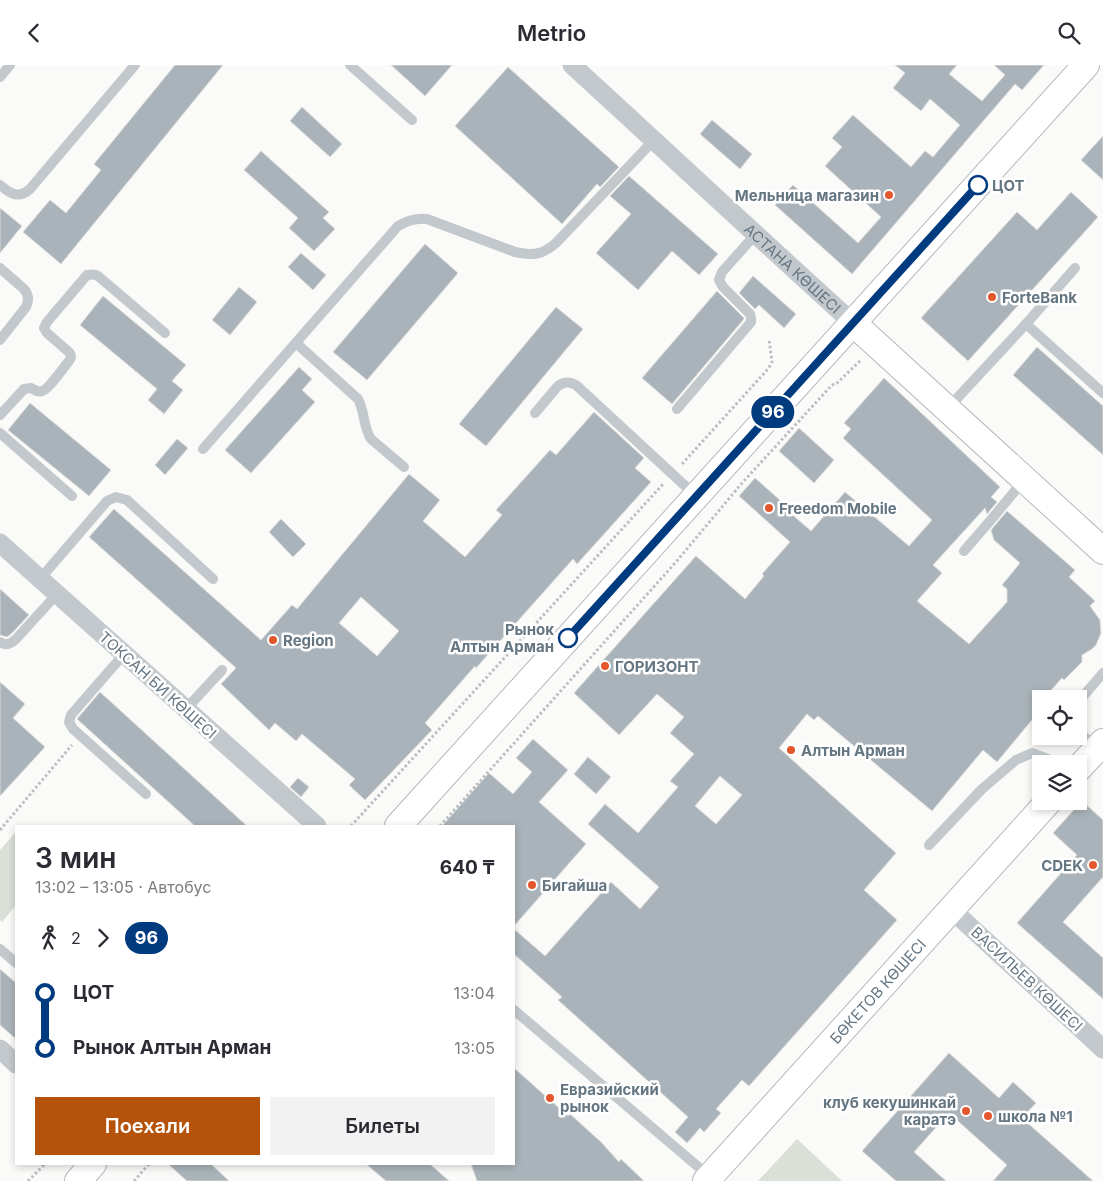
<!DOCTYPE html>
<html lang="ru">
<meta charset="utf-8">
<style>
:root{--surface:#fff;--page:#f2f2f3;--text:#2b2b33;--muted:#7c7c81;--accent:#b45309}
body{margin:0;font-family:Inter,sans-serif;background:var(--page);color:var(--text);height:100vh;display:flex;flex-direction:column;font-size:19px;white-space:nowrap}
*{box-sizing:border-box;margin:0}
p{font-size:16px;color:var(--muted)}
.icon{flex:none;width:28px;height:28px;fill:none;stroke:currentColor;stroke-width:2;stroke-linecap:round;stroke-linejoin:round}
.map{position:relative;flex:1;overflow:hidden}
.details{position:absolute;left:15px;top:760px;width:500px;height:340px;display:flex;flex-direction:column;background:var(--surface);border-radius:0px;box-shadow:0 2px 8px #0003}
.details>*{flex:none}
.badge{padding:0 10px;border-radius:16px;font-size:18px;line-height:32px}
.buttons{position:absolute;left:1032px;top:625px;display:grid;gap:10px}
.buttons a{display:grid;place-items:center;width:55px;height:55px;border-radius:0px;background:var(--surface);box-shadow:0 2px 8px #0003;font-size:25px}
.map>.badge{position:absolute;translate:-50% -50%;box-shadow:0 0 0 2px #fff}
.legs{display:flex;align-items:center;gap:8px;height:55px;padding:0 20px;font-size:16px}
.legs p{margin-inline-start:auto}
.head{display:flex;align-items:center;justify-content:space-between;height:85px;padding:0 20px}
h1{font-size:28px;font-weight:600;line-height:38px}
.cta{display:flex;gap:10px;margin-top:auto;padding:10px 20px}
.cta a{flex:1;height:58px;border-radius:0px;background:var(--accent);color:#fff;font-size:20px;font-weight:600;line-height:58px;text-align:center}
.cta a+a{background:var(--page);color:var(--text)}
ul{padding:0 20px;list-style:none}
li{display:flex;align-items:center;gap:18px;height:55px;font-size:19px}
li i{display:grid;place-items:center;width:8px;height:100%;margin:0 6px;background:currentColor}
li i::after{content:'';width:12px;height:12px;margin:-6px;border:4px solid;border-radius:50%;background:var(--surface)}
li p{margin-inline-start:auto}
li:first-child i{background:linear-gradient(#0000 50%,currentColor 0)}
li:last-child i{background:linear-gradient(currentColor 50%,#0000 0)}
header{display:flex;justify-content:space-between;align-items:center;height:65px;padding:0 20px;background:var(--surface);font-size:22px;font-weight:600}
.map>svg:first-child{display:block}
.green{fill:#dadfd7}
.building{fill:#aab3b9;stroke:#dcdcda;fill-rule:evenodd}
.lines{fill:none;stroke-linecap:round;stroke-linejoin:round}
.secondary-casing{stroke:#b3babf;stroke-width:28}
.path{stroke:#bbbfc2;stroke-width:3;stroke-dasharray:2.5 2.5;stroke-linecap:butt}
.lane{stroke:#c3c8cc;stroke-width:10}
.street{stroke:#c3c8cc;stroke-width:19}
.secondary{stroke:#fff;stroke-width:26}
.line-1-casing{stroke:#fff;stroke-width:11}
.line-1{stroke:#003b80;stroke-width:8}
.stop-1-dot{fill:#fff;stroke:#003b80;stroke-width:2.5}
.poi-dot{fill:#e4572e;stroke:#fff;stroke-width:2}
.labels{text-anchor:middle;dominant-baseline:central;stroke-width:5;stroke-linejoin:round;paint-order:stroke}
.stop-label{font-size:15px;font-weight:bold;fill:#657683;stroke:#fff;text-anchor:start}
.poi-label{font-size:15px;font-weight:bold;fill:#657683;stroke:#fff;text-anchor:start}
.street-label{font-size:15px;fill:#657683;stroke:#fff}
</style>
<header><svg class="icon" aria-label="back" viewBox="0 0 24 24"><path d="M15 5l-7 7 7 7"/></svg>Metrio<svg class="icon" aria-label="search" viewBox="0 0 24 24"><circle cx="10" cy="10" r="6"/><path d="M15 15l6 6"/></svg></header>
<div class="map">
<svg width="1103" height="1116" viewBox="0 0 1103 1116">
<rect width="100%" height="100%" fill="#fafaf8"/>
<!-- green -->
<g class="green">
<path d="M16,767V840L2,857L0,855V785Z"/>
<path d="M797,1074L842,1116H758Z"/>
</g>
<!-- building -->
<g class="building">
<path d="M175,0H223L61,199L23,167L50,135L66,148L101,105L94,99Z"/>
<path d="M391,0H452L425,31Z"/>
<path d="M895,0H957L949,9L982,36L1005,10L994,0H1044L1022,25L1015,19L852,209L775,140L793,120L858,178L881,152L825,101L842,82L832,73L853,50L911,102L925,86L933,92L960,60L930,34L921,46L893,23L905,8Z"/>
<path d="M508,2L619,102L600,122L597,119L562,159L455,61Z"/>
<path d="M302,42L342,79L330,92L290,56Z"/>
<path d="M712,55L752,89L740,104L700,69Z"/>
<path d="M1103,71V115L1081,95Z"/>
<path d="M261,86L329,147L323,153L335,164L314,186L289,163L298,153L244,105Z"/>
<path d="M629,111L718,189L699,210L672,186L638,225L596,188L631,149L610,131Z"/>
<path d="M1071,127L1098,152L968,296L921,253L1017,147L1037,165Z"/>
<path d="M0,143L22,161L0,188Z"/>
<path d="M425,179L458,208L367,315L333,287Z"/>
<path d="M301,188L326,210L313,225L288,202Z"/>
<path d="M753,211L796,249L784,263L759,240L755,244L739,228Z"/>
<path d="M239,222L257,237L230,270L212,255Z"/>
<path d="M717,226L744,253V254L672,339L642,313Z"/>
<path d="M103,231L186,300L172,316L183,325L164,349L148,335L157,324L80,260Z"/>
<path d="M556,242L583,264L486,381L459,359Z"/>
<path d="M1037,282L1103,341V390L1013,310Z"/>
<path d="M299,302L312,314L302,325L315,337L251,408L225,385Z"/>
<path d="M884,313L1000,422L991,432L997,437L987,449L985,443L933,500L942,508L917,536L969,579L1007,537V524L1002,520L1020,498L994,475L991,465L1007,446L1075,505L1069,512L1095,536L1090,541L1100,555L1101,568L1096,580L1092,584L1082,590V597L1064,615L1062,613L1043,634H1041V644L997,697L983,685L932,746L818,651L814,655L807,649L779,683L896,788L864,825L897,855L749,1021L742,1015L716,1044L721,1048L704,1067L700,1063L687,1078L675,1067L688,1052L558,935L562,932L514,889V864L545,891L611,817L640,844L659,822L588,759L605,739L638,768L678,722L670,716L694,689L670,668L684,652L657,629L619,670L574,628L696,491L745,534L764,511L762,509L790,477L739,431L755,413L790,444L788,446L811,466L845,427L909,481L932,455L843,373L851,364L844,358ZM720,711L742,730L716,759L695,741Z"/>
<path d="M30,338L111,405L89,431L8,365Z"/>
<path d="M594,347L644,393L635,403L651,417L577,499L573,494L476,603L475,601L425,658L432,665L365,735L349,720L355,714L302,669L296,676L275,658L269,665L221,619L236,603L89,472L114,444L261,575L292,540L297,544L409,409L440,435L423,456L465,492L502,450L496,445L550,385L556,390ZM361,532L399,566L377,591L339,558Z"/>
<path d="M799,363L834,395L814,418L779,386Z"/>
<path d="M177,374L188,383L165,410L155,400Z"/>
<path d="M281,454L306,479L293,492L269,467Z"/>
<path d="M0,524L29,550L11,569L7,572L0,570Z"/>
<path d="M0,617L25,639L13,653L45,682L0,731Z"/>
<path d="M100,627L247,761H195L77,654Z"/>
<path d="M533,674L568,705L539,737L586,779L514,861V761H442L489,708L513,729L532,707L516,693Z"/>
<path d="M588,692L611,712L596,729L574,709Z"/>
<path d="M298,713L309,722L301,732L290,722Z"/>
<path d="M1082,736L1103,755V812L1063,857L1103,893V934L1017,858L1077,790L1053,768Z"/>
<path d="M0,904L16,918V974L0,960Z"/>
<path d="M949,988L999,1033L1013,1017L1036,1038L1022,1053L1093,1116H993L1007,1100L949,1048L914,1087L946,1116H896L862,1086Z"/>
<path d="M514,1003L568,1051L570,1049L601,1077L619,1097L621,1094L644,1116H477L471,1099H514Z"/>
<path d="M168,1099H211L229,1116H187Z"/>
<path d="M366,1099H430L449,1116H386Z"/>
</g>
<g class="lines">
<!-- secondary casing -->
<g class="secondary-casing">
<g id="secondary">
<path d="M853,258L1103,486"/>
<path d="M1079,703L1103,677"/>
<path d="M398,761L1086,0"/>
<path d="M78,1116L93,1099"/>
<path id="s2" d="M706,1116L1049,736"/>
</g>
</g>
<!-- path -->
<g class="path">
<path d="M682,399L768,304L772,297L769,274"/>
<path d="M351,761L664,418"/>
<path d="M440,761L676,497L742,418L832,320L836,319L861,295"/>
<path d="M0,765L72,680"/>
<path d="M28,1116L45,1099"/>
<path d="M134,1116L149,1099"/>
</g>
<!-- lane -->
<g class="lane">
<path d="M350,0L412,55"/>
<path d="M0,12L10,0"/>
<path d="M0,120C10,129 19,134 30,124L135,0"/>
<path d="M0,203L24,224C29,230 29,236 26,242L0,275"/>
<path d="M1026,259L1103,328"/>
<path d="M296,278L358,334C365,347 363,362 371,374L404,402"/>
<path d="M948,343L1026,259L1075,203"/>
<path d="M677,344L751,257V253L750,249L723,222L719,215L722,207L755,170"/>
<path d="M535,348L558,321C564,317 569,316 576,320L695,430"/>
<path d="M0,350L24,324L31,323C35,325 38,328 42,326C48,325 64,302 69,296L71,292L70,288L47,268L44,263L47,257L87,210C92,209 95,209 98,211L165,268"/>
<path d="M0,368L72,431"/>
<path d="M203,384L398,161C408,155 416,153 427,154L515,187C533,191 542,190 556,178L654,75"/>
<path d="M964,486L990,456L1024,415"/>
<path d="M40,514L107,436L116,432L127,435L213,514"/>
<path d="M0,577C6,581 11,579 16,574L57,529"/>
<path d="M124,589L71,650L69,657L73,664L146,729"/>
<path d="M1079,636L1103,608"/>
<path d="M186,644L222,605"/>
<path d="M1079,667L1096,683"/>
<path d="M929,780L982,724L1016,695L1032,688L1053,696L1057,699"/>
<path d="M0,884L16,898"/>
<path d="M514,945L709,1111"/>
</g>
<!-- street -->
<g class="street">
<path id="s1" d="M572,0C666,86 759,173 853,258"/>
<path d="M0,478L317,761"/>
<path d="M952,845L1103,984"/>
<path d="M0,984L16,999"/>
</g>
<!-- secondary -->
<use href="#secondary" class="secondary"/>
</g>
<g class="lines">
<!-- line-1 casing -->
<g class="line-1-casing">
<path id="line-1" d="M568,573L978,120"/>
</g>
<!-- line-1 -->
<use href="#line-1" class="line-1"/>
</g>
<!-- markers -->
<g class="stop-1-dot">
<circle cx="978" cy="120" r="9"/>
<circle cx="568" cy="573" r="9"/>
</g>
<g class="poi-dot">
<circle cx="889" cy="130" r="5"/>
<circle cx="992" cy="232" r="5"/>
<circle cx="769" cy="443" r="5"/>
<circle cx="273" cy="575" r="5"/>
<circle cx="605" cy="601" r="5"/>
<circle cx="791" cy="685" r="5"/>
<circle cx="1093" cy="800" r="5"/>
<circle cx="532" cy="820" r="5"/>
<circle cx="550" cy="1033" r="5"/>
<circle cx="966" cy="1046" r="5"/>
<circle cx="988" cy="1051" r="5"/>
</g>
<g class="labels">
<!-- stop labels -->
<g class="stop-label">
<text x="992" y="120">ЦОТ</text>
<text x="554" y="564" text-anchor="end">Рынок<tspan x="554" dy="17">Алтын Арман</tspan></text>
</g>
<!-- poi labels -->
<g class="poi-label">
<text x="879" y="130" text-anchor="end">Мельница магазин</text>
<text x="1002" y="232">ForteBank</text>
<text x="779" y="443">Freedom Mobile</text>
<text x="283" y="575">Region</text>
<text x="615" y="601">ГОРИЗОНТ</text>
<text x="801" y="685">Алтын Арман</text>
<text x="1083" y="800" text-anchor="end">CDEK</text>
<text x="542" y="820">Бигайша</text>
<text x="560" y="1024">Евразийский<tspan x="560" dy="17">рынок</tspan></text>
<text x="956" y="1037" text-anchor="end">клуб кекушинкай<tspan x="956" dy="17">каратэ</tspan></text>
<text x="998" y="1051">школа №1</text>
</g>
<!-- street labels -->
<g class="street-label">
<text stroke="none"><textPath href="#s1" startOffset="300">АСТАНА КӨШЕСІ</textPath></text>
<text transform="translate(158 620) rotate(42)">ТОКСАН БИ КӨШЕСІ</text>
<text transform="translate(1027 914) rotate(43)">ВАСИЛЬЕВ КӨШЕСІ</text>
<text stroke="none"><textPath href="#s2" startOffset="256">БӨКЕТОВ КӨШЕСІ</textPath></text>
</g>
</g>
</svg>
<div class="buttons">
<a><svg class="icon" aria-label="locate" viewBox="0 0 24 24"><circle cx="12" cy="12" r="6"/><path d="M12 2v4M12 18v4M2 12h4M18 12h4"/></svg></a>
<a><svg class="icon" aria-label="layers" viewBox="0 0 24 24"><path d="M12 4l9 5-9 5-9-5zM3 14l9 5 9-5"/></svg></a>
</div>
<b class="badge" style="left:773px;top:347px;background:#003b80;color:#fff">96</b>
<section class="details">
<div class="head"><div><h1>3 мин</h1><p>13:02 – 13:05 · Автобус</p></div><b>640 ₸</b></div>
<div class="legs"><svg class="icon" aria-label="walk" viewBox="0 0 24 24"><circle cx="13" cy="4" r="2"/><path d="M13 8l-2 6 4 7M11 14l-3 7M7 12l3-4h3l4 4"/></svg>2<svg class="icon" aria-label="forward" viewBox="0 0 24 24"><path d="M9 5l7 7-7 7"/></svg><b class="badge" style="background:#003b80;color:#fff">96</b></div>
<ul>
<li><i style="color:#003b80"></i><b>ЦОТ</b><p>13:04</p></li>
<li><i style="color:#003b80"></i><b>Рынок Алтын Арман</b><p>13:05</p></li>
</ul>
<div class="cta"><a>Поехали</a><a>Билеты</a></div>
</section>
</div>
